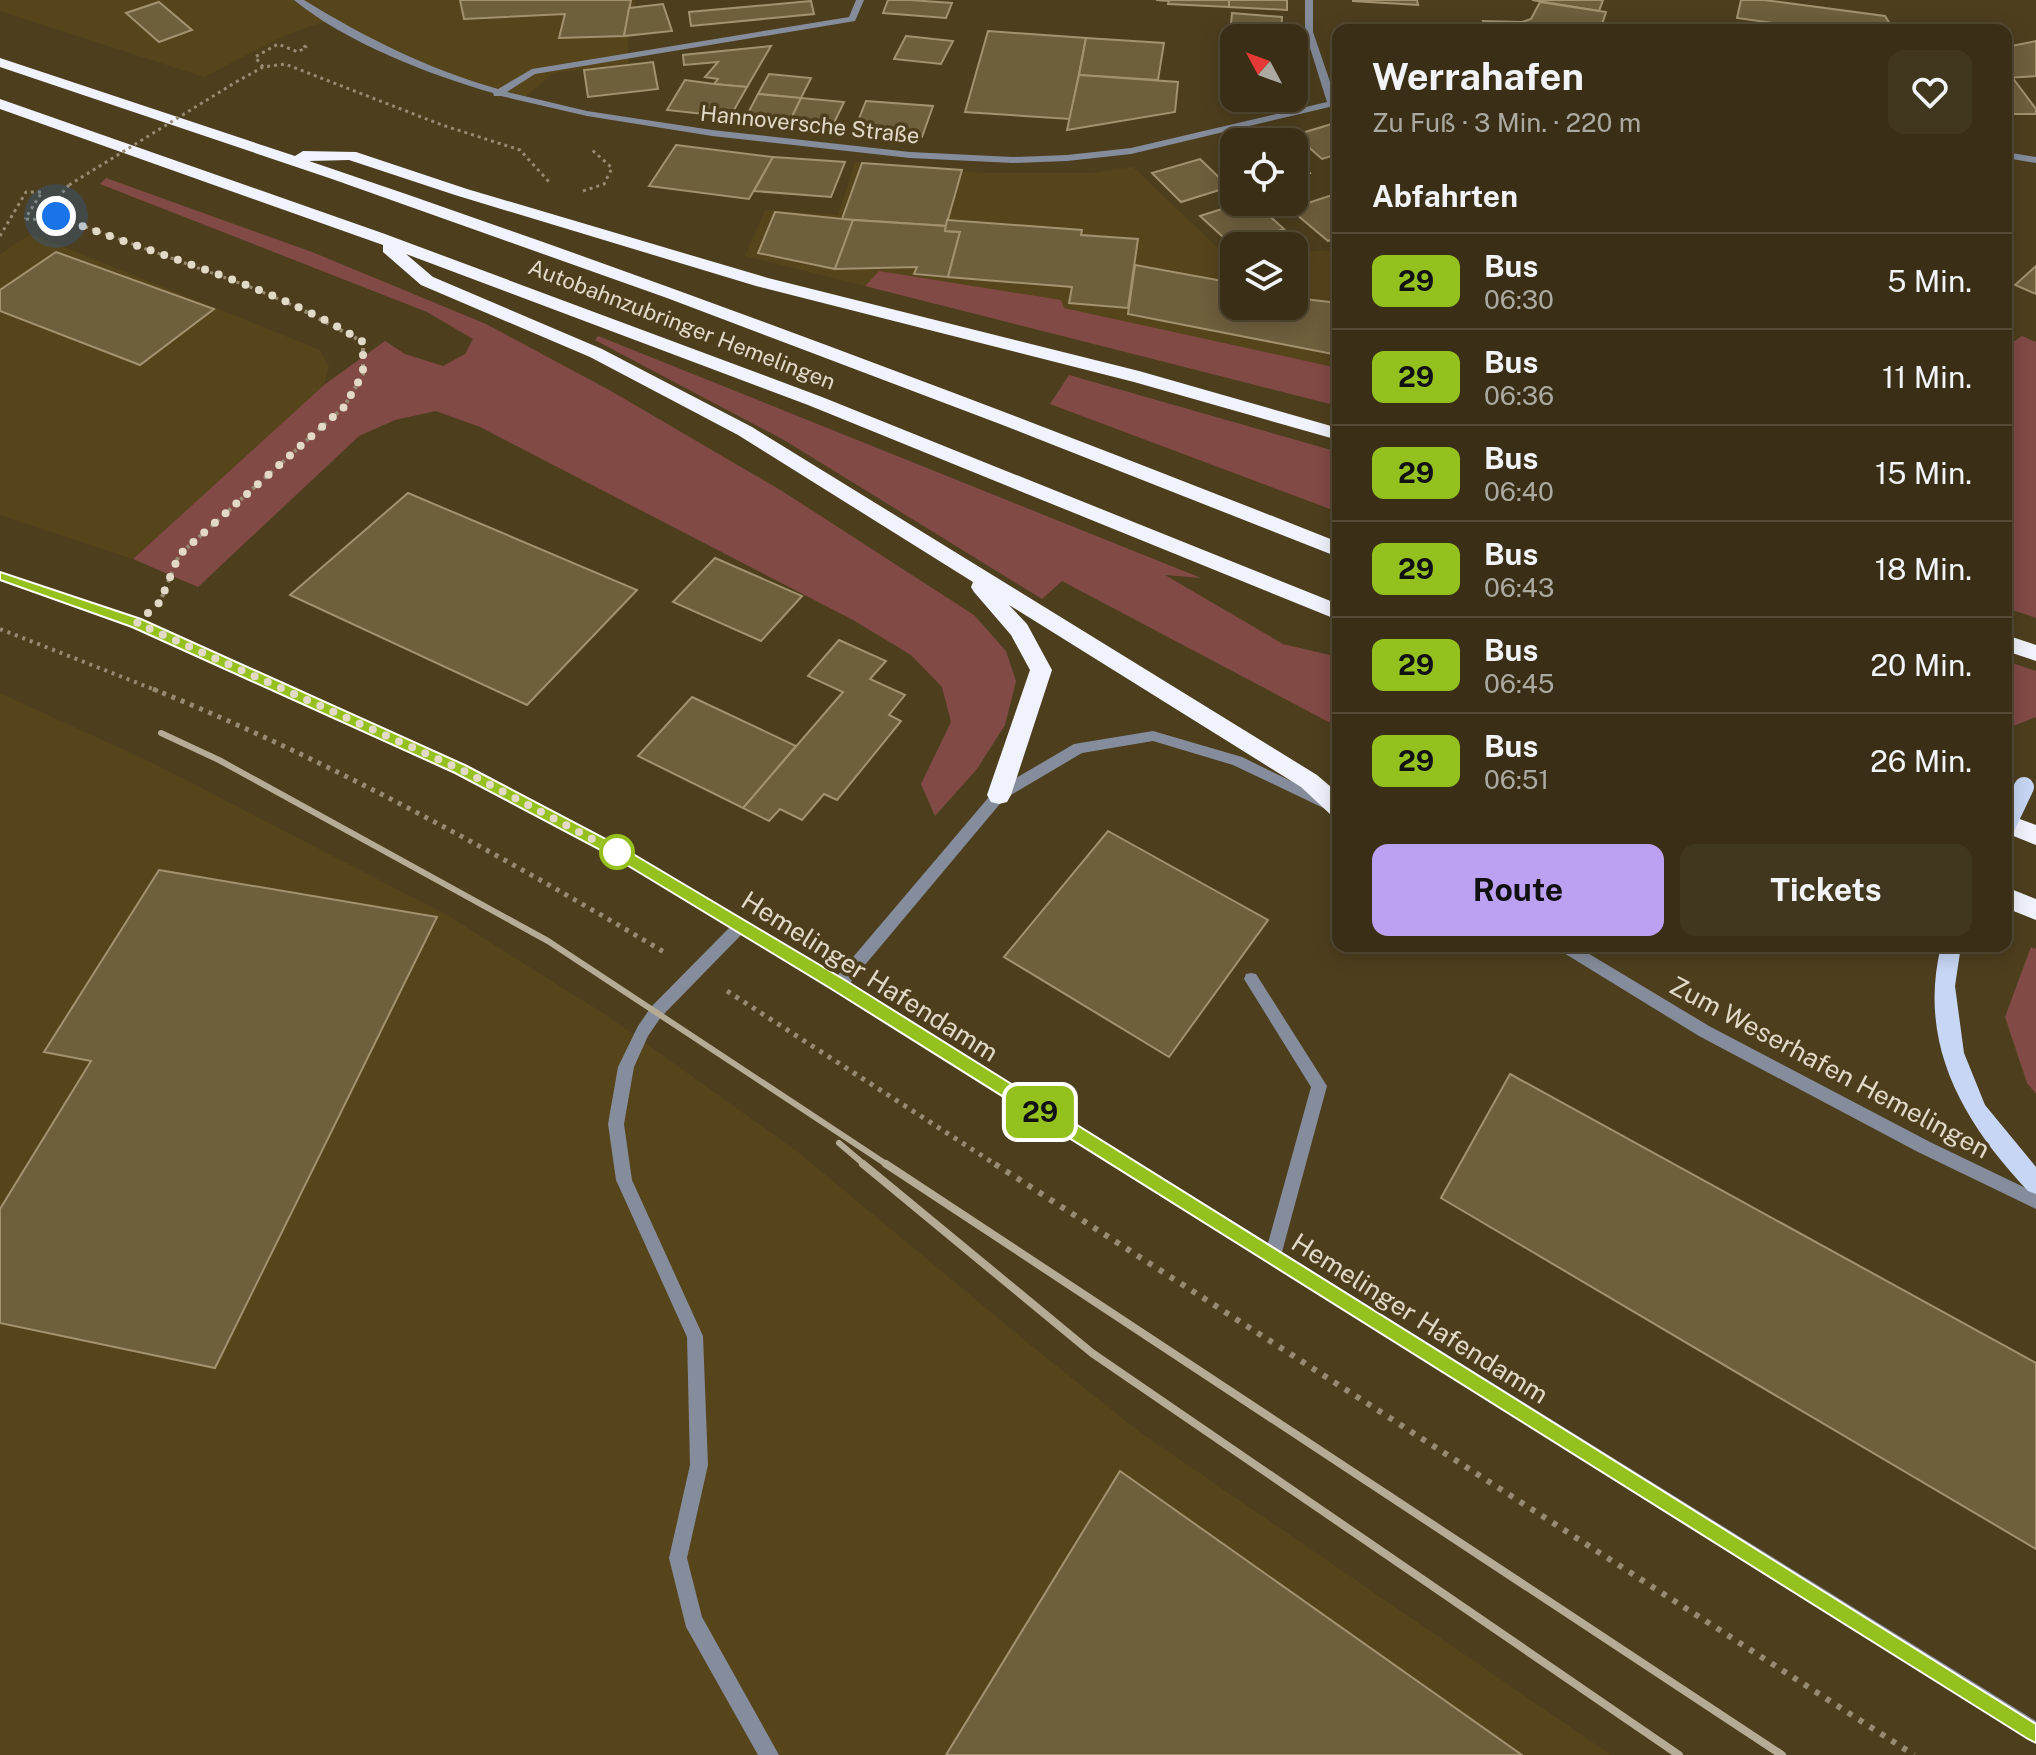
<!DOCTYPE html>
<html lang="de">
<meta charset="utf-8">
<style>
:root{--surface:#3a2f16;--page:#41371f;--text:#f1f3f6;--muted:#aba9a1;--line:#544a35;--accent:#bca0f2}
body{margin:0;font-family:"Public Sans",sans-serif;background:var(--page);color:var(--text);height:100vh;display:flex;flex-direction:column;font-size:30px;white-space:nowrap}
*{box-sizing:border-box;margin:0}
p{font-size:26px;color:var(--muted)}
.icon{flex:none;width:44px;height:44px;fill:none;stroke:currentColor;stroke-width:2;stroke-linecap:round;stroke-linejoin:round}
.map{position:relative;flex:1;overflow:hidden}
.details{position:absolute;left:1332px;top:24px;width:680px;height:928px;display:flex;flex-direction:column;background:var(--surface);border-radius:16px;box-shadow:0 4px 20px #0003,0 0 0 2px var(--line)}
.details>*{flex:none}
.badge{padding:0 16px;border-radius:12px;font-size:28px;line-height:52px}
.needle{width:52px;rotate:311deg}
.tools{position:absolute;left:1220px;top:24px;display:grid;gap:16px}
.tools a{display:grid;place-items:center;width:88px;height:88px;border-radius:16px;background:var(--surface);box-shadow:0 4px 20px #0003,0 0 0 2px var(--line);font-size:40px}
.you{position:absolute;width:40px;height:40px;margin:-20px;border:6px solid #fff;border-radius:50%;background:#1a73e8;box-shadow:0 0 0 12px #1a73e833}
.map>.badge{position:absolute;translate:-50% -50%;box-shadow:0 0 0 4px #fff}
h2{padding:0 40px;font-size:30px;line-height:72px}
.round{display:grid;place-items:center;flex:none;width:84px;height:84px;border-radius:16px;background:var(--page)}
.summary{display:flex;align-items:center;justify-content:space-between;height:136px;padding:0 40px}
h1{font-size:38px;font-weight:700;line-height:60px}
.action{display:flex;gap:16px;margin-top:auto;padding:16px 40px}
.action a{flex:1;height:92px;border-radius:16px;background:var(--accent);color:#111;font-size:32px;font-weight:700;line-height:92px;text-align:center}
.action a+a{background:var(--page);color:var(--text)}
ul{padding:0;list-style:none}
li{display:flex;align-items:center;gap:24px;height:96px;padding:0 40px;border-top:2px solid var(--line)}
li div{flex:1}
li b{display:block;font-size:30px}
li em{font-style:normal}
li .badge{min-width:88px;font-weight:700;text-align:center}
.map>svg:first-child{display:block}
.built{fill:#56441b}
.green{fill:#824a45}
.building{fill:#6e5f3d;stroke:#a3926f;stroke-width:2}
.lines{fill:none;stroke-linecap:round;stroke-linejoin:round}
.path-far3{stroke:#968a71;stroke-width:3;stroke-dasharray:3 4;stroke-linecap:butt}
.path-far2{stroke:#968a71;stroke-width:4;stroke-dasharray:3 5;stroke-linecap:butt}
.path-far1{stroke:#968a71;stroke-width:5;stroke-dasharray:4 6;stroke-linecap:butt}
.path{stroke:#968a71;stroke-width:6;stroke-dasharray:5 8;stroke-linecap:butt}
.minor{fill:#858c9b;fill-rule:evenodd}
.major{fill:#c8d6f5;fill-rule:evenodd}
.highway{fill:#f0f3fb;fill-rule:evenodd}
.rail-far1{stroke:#b6ab95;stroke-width:6}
.rail{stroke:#b6ab95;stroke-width:8}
.path-bridge{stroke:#968a71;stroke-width:3;stroke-dasharray:3 4;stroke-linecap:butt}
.major-bridge{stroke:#c8d6f5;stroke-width:20}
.line{fill:#95c11f;stroke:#fff;stroke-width:2}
.walk{stroke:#e2d9c7;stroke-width:8;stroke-dasharray:0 14.4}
.stop-dot{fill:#fff;stroke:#95c11f;stroke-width:4}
.labels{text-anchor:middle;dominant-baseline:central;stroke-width:7;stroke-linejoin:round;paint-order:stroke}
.far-street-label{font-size:22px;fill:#e2d9c7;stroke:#4d3f1e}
.street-label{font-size:26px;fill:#e2d9c7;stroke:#4d3f1e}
</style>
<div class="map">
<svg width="2036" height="1755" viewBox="0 0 2036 1755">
<rect width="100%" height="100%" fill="#4d3f1e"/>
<!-- built -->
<g class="built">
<path d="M0,0H636L628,42V64L554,73L524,98L428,66L331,19L286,35L204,77L0,11Z"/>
<path d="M855,162L987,173H1090L1133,167L1221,251H1234V306H1294V251H1338V368L879,271L865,286L745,256L765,210L838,215Z"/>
<path d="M31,234L320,350L329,366L324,385L133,559L0,515V254Z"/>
<path d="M0,693L159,766L447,915L609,1017L798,1152L1028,1343L1141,1433L1611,1755H0Z"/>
</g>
<!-- green -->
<g class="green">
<path d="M106,178L312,252L486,324L611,391L782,491L974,615L1006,651L1016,681L1005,725L977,769L935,816L921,784L951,722L942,687L911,655L853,620L480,427L436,411L395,420L359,436L198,587L133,559L324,385L385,341L405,354L443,366L465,354L473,339L427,312L100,184Z"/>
<path d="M879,271L1061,300L1064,308L1338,368V406L865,286Z"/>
<path d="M598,336L1201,578L1165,575L1283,644L1338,657V727L1062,581L1042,599L784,440L595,340Z"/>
<path d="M2022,336L2036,342V618L2006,608V347Z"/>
<path d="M1069,375L1338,452V512L1050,404Z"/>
<path d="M2006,661L2036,671V717L2006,729Z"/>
<path d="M2031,947L2036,949V1094L2027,1083L2005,1017Z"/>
</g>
<!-- building -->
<g class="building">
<path d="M460,0H631L624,36L559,38L565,14L464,19Z"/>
<path d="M888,0H910L952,3L946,18L883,13Z"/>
<path d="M1156,0H1229V7L1168,4L1169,1Z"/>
<path d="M1229,0H1287V10L1229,7Z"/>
<path d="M1353,0H1417L1418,5L1353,1Z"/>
<path d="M1532,0H1603L1599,11Z"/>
<path d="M1741,0H1764L1885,16L1894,30H1822L1737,18Z"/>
<path d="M811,1L814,14L691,26L689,12Z"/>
<path d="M159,2L192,30L159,42L126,13Z"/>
<path d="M1540,2L1599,11L1606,12L1600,30H1486L1483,21L1522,22L1531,19Z"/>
<path d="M663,4L672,31L624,36L629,8Z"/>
<path d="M1232,13L1282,17L1281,36L1240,33L1241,25L1231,24Z"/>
<path d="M988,31L1086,38L1070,119L965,112Z"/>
<path d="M906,36L953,41L941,64L894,59Z"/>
<path d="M1086,38L1164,43L1158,80L1079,75Z"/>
<path d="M2036,41V76L2006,78V47Z"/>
<path d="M771,46L747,87L714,84L718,79L705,77L718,62L684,65L683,55Z"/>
<path d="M653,62L658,89L588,97L584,70Z"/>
<path d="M769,74L811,78L801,98L758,94Z"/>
<path d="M1079,75L1178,82L1175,112L1067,130Z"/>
<path d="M2012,77L2036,109V114H2006V78Z"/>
<path d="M685,80L714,84L747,87L730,117L667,110Z"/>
<path d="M758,94L801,98L789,123L745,119Z"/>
<path d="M801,98L844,102L832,127L789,123Z"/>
<path d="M866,101L933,106L922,137L854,131Z"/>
<path d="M1332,124L1338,130V154L1322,159L1295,135Z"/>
<path d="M676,145L773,157L749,199L649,186Z"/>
<path d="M773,157L845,162L831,197L754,191Z"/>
<path d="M1200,159L1229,187L1181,202L1152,173Z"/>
<path d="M1294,159L1310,173L1294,178Z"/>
<path d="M862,163L962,170L946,226L842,219Z"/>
<path d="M1335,194L1338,196V237L1328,241L1290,209Z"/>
<path d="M1244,202H1254L1284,229L1233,246L1200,216Z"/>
<path d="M775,212L853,220L835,269L758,253Z"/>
<path d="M853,220L946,226L945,231L960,232L948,277L914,274L917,267L835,269Z"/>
<path d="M947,220L1082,230L1081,235L1138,239L1128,308L1069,303L1072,287L948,277L960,232L945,231Z"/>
<path d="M56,252L214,309L140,365L0,311V290Z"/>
<path d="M1135,265L1234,283V306H1294V295L1296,298L1338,303V355L1128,314Z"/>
<path d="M2036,266V294L2015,285Z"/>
<path d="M408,493L637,590L527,705L290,595Z"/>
<path d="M715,558L802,596L761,641L673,602Z"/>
<path d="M839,640L886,661L870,679L905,695L889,715L901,721L837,800L824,794L802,820L780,809L769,821L743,808L843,692L808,676Z"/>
<path d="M692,697L796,746L743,808L638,756Z"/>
<path d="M1108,831L1268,920L1169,1057L1004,957Z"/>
<path d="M159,870L437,917L215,1368L0,1323V1209L91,1061L44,1052Z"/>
<path d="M1510,1074L2036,1363V1549L1441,1198Z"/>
<path d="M1120,1471L1522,1755H946Z"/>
</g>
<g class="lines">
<!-- path-far3 -->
<g class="path-far3">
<path d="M263,67L255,57L278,44L298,52L306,47L302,45"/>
<path d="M236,82L263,67L285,64L442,125L520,150L551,184"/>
<path d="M69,185L51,206L56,216L253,288L301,309"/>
<path d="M583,191L604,184L612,168L590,148"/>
<path d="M26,219L46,220L56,216"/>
<path d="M0,236L26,192H42L25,219"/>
</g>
<!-- path-far2 -->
<g class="path-far2">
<path d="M162,597L179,555L344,407L363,374V342L297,307"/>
<path d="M0,629L158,691"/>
</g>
<!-- path-far1 -->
<g class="path-far1">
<path d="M153,689C331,761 499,854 664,952"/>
<path d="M727,991L998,1166"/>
</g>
<!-- path -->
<path class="path" d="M995,1164L1914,1755"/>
<!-- minor -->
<g class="minor">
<path d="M294,0H304C366,38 428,69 498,89L532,69L849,17L856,0H864L855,21L535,74L507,92L587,111L712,130L910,152L1013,157L1067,155L1131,148L1327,102L1305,32V0H1313V32L1338,105L1131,154L1067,161L1013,163L910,158L712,136L587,116L501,96H494L493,93C430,75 345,42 294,0Z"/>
<path d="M2006,152L2036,157V163L2006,158Z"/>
<path d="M0,573L141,620L465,765L622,848L837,976L994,791L1074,744L1153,731L1242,757L1338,804V815L1233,765L1153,741L1082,753L1004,799L849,984L1268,1243L1311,1087L1244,979L1246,974L1251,973L1256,974L1327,1086L1282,1252L2036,1721V1742L742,934L661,1017L648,1036L634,1067L624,1124L632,1180L703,1336L708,1465L687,1558L702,1617L779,1755H758L686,1627L669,1558L690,1465L687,1337L616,1180L608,1124L618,1067L638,1026L651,1007L730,927L612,856L455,773L133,626L0,581Z"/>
<path d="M1557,946H1576L1709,1026L1930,1142L2036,1193V1209L1918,1152L1699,1036L1559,950Z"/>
</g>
<!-- major -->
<path class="major" d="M1941,946H1961L1955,986L1964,1053L1985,1105L2036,1167V1194L2028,1191C1963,1122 1917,1044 1941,946Z"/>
<!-- highway -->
<g class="highway">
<path d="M0,58L295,156L303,151L356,152L467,189L768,278L1139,371L1338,428V440L1134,382L756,286L455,195L349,160L309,161C655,278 998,407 1338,542V557L1000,424L667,298L332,179L0,67Z"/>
<path d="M0,99L385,234L822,397L1338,604V620L808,405L406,254L433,277L602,349L752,427L1317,775L1338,793V816L1330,814L1301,787L1009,605L1027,624L1052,670L1011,795L1007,802L999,804L991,802L987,795L1030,670L1011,635L974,592L971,587L973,582L738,435L590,357L421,285L383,252V245L0,109Z"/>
<path d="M2006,635L2036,645V661L2006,651Z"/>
<path d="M2006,814L2036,825V845L2006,833Z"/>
<path d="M2006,887L2036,899V920L2006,908Z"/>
</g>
<!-- rail-far1 -->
<g class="rail-far1">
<path d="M161,733L219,760L548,941L889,1166"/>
<path d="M839,1143L866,1166"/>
</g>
<!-- rail -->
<g class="rail">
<path d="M863,1164L1092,1353L1679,1755"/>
<path d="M886,1164L1782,1755"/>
</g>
<!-- path-bridge -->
<path class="path-bridge" d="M69,185L236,82"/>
<!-- major-bridge -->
<path class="major-bridge" d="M2006,825L2024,787"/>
</g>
<!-- line -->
<path class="line" d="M0,572L141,619L465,765L623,848L845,980L2036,1724V1743L2028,1739L833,990L612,856L455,773L132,627L0,580Z"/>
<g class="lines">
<!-- walk -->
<path class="walk" d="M56,216C154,255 276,286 363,342V374L344,407L179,555L160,602L137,623L460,769L617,852"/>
</g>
<!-- markers -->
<circle class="stop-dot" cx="617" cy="852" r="16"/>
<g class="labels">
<!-- far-street labels -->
<g class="far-street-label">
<text transform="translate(810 124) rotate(6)">Hannoversche Straße</text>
<text transform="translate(682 324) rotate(21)">Autobahnzubringer Hemelingen</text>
</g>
<!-- street labels -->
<g class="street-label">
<text transform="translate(870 976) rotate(32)">Hemelinger Hafendamm</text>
<text transform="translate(1830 1067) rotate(28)">Zum Weserhafen Hemelingen</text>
<text transform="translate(1420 1318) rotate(32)">Hemelinger Hafendamm</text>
</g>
</g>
</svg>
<div class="tools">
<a><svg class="needle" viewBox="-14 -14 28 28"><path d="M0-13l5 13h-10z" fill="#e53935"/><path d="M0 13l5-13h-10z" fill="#aba9a1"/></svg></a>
<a><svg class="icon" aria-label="locate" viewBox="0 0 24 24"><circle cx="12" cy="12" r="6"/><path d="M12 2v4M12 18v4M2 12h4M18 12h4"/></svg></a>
<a><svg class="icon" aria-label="layers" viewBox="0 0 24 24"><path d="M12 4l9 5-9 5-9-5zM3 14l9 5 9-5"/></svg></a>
</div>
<div class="you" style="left:56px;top:216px"></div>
<b class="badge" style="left:1040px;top:1112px;background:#95c11f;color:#111">29</b>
<section class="details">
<div class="summary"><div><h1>Werrahafen</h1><p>Zu Fuß · 3 Min. · 220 m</p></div><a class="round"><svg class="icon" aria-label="heart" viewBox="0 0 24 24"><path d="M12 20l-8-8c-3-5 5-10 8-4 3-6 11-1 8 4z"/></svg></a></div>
<h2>Abfahrten</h2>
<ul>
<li><span class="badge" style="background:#95c11f;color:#111">29</span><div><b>Bus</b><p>06:30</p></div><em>5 Min.</em></li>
<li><span class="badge" style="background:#95c11f;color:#111">29</span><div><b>Bus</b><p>06:36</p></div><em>11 Min.</em></li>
<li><span class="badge" style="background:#95c11f;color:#111">29</span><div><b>Bus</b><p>06:40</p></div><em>15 Min.</em></li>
<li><span class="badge" style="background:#95c11f;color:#111">29</span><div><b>Bus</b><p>06:43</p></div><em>18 Min.</em></li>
<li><span class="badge" style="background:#95c11f;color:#111">29</span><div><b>Bus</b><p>06:45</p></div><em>20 Min.</em></li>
<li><span class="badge" style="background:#95c11f;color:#111">29</span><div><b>Bus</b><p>06:51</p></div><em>26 Min.</em></li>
</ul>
<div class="action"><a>Route</a><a>Tickets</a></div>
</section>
</div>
